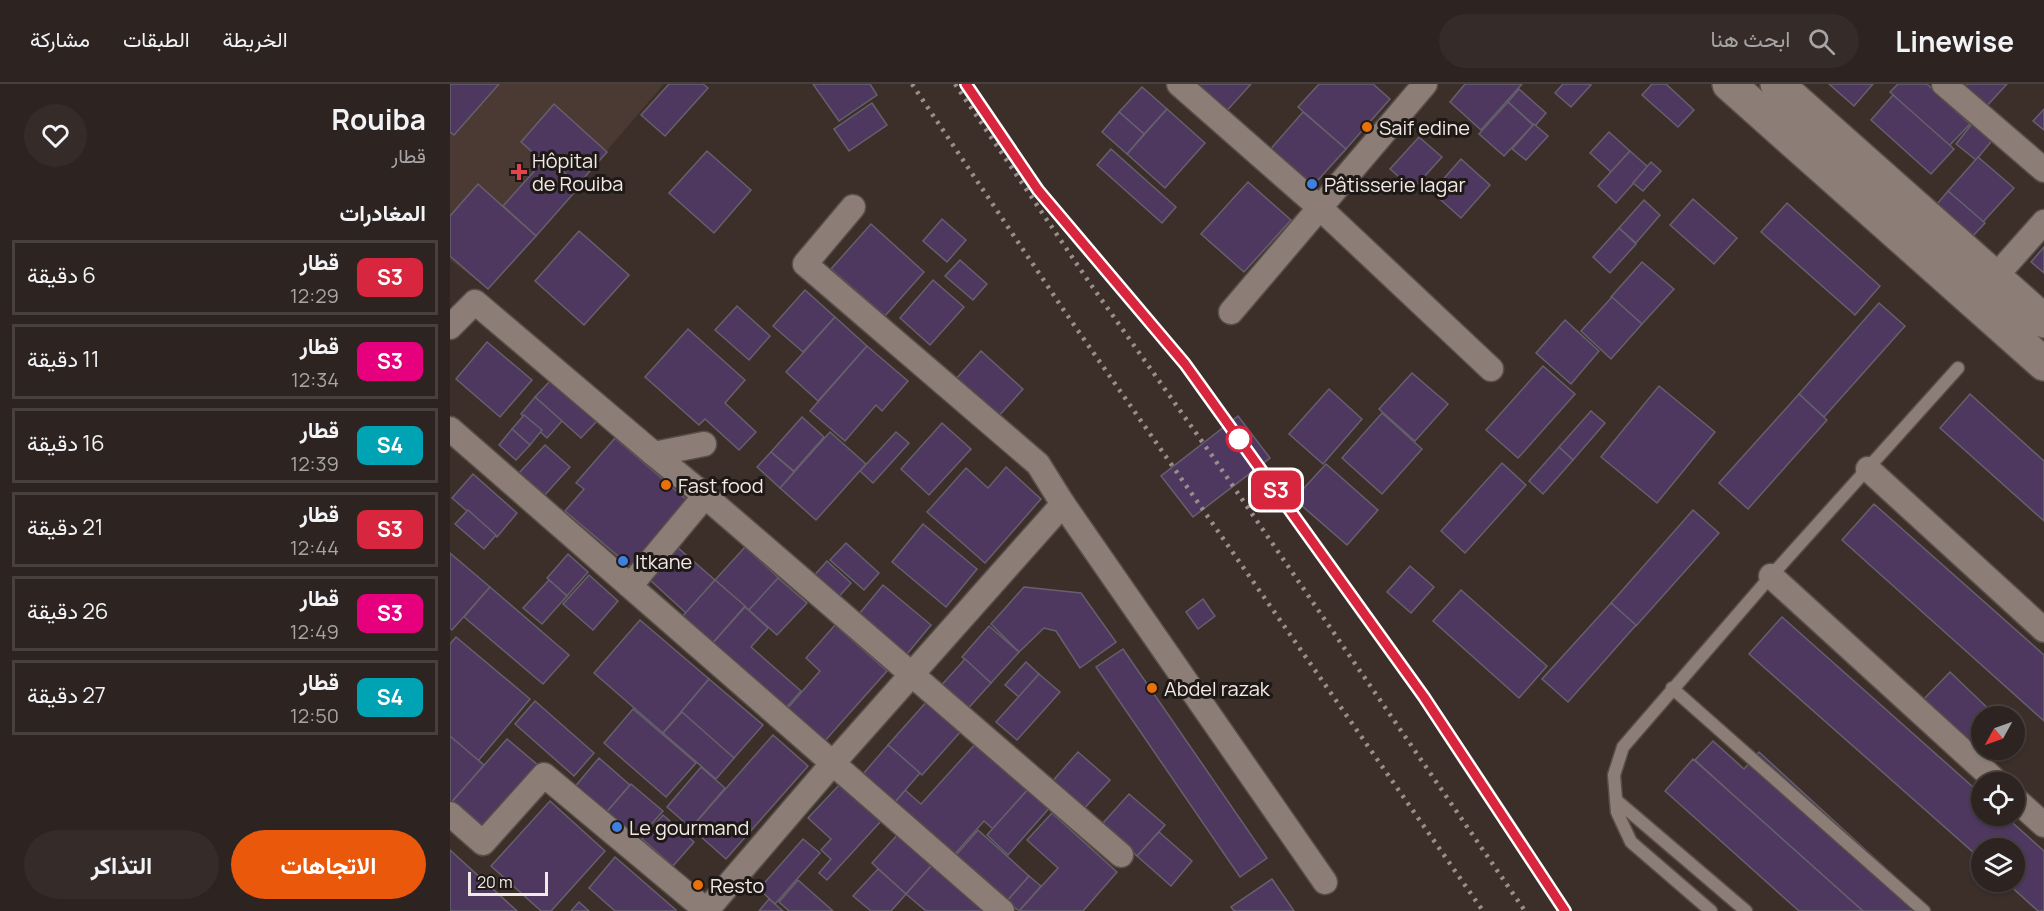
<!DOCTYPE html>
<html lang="ar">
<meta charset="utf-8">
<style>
:root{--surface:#2d2320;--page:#352b29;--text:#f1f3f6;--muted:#a7a4a5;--line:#48403e;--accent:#ea580c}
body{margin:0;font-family:Manrope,Vazirmatn,sans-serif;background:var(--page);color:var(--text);direction:rtl;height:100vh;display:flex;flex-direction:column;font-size:22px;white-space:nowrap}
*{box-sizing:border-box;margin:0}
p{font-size:20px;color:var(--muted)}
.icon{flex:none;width:33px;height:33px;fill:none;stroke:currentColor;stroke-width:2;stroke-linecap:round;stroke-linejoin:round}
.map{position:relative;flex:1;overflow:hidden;direction:ltr}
.drawer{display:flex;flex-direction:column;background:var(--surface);width:450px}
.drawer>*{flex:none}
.badge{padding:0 12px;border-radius:9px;font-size:21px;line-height:39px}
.needle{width:39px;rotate:230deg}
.buttons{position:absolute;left:1521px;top:622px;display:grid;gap:12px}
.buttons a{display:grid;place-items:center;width:54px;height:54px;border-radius:50%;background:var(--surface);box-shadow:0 2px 4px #0004,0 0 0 2px var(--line);font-size:30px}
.scale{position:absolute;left:18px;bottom:15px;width:80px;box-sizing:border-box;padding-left:6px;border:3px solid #f2e9e6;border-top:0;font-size:16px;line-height:21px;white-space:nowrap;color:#f2e9e6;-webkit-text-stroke:4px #1e1916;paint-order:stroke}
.map>.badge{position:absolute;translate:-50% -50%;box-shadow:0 0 0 3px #fff}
h2{padding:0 24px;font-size:22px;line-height:54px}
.round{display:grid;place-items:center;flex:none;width:63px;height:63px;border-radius:32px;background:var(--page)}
.headline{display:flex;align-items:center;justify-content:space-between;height:102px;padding:0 24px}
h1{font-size:28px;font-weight:700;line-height:45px}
.action{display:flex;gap:12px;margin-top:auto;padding:12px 24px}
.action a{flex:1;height:69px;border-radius:36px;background:var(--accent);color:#fff;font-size:24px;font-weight:700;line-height:69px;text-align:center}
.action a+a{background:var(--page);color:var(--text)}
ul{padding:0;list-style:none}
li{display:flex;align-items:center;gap:18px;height:75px;margin:0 12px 9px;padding:0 12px;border:3px solid var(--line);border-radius:0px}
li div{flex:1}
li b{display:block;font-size:22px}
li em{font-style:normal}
li .badge{min-width:66px;font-weight:700;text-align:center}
header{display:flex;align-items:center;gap:36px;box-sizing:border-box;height:84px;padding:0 30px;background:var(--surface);border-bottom:2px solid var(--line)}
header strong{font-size:28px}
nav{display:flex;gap:33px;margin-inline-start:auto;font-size:21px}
.search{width:420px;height:54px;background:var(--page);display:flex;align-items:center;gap:15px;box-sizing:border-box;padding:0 21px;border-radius:33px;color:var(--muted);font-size:22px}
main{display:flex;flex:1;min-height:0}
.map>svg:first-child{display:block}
.medical{fill:#4b3933}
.building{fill:#4e3860;stroke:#66606c;stroke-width:1.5}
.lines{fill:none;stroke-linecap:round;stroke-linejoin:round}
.lane-casing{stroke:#584e49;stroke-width:15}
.street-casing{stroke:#584e49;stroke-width:27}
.secondary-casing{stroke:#584e49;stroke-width:36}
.lane{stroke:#8c7e77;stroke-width:12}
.street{stroke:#8c7e77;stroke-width:24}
.secondary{stroke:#8c7e77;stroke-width:33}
.rail{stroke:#998e8a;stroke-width:4.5;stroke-dasharray:3 6;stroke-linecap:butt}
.line-casing{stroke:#fff;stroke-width:14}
.line{stroke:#d7263d;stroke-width:9}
.food-dot{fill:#e8710a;stroke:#1e1916;stroke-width:2}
.health-dot{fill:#e0444e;stroke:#1e1916;stroke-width:2}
.shop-dot{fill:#3f7fe0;stroke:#1e1916;stroke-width:2}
.stop-dot{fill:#fff;stroke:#d7263d;stroke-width:3}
.labels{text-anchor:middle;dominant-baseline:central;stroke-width:6;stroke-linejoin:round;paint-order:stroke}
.poi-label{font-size:20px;fill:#f2e9e6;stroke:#1e1916;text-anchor:start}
</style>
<header>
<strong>Linewise</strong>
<div class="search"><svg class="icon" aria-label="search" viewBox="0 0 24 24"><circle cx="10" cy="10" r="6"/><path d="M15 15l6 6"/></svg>ابحث هنا</div>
<nav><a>الخريطة</a><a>الطبقات</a><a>مشاركة</a></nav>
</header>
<main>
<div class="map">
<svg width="1594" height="827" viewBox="0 0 1594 827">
<rect width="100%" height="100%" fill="#3c2f2a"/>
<!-- medical -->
<path class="medical" d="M0,0H214L38,205L0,176Z"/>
<!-- building -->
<g class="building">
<path d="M0,0H49L4,51L0,48Z"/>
<path d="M219,0H253L258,4L215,52L191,31Z"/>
<path d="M363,0H420L427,11L389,37Z"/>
<path d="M739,0H801L773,31Z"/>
<path d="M869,0H923L940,15L896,65L848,23Z"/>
<path d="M1015,0H1072L1031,46L1000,18Z"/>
<path d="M1113,0H1139L1141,1L1121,23L1105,9Z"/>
<path d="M1202,0H1216L1244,26L1228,43L1192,11Z"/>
<path d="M1379,0H1423L1404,22Z"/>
<path d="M1448,0H1477L1520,40L1498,63L1440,8Z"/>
<path d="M1517,0H1557L1535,24L1513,4Z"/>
<path d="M692,3L717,25L694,50L669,28Z"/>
<path d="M1069,5L1096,29L1085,42L1058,18Z"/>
<path d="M1443,11L1504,65L1481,90L1421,36Z"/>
<path d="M1058,18L1083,41L1054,72L1029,50Z"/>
<path d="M422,19L437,41L399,67L384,45Z"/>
<path d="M104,20L157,68L124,105L71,58Z"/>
<path d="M717,25L755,59L715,104L677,70Z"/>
<path d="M1594,25V46L1583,37Z"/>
<path d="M669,28L694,50L677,70L652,48Z"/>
<path d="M853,28L896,65L860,105L818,68Z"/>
<path d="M1529,31L1549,48L1526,76L1506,60Z"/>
<path d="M1084,40L1098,52L1076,76L1062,65Z"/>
<path d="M1159,48L1180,67L1161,88L1140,69Z"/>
<path d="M969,53L992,73L963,105L940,85Z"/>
<path d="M661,65L726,123L712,139L647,81Z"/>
<path d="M257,67L301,106L264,149L219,109Z"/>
<path d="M1180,67L1198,83L1166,119L1148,102Z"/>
<path d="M97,73L130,102L86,152L53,122Z"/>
<path d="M1528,73L1564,104L1533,138L1498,107Z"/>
<path d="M1011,75L1040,101L1011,134L982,108Z"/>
<path d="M1201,78L1211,87L1193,107L1183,99Z"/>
<path d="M798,98L841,136L794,188L751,150Z"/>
<path d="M28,100L86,152L38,205L0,172V132Z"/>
<path d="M1498,107L1535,139L1523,152L1487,120Z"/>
<path d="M1243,115L1287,154L1264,180L1220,141Z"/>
<path d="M1194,116L1210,131L1186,159L1169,144Z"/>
<path d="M1337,119L1430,202L1405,231L1311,148Z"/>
<path d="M492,135L516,156L497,178L473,157Z"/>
<path d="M421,140L474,188L435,232L381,185Z"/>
<path d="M1169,144L1186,160L1160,189L1143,173Z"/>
<path d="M129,147L179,191L134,241L85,197Z"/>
<path d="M1594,163V189L1581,178Z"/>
<path d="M510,176L537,200L523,216L495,192Z"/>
<path d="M1192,178L1224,205L1192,240L1161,213Z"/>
<path d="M483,196L514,223L480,261L450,234Z"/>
<path d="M355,206L385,233L353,268L323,242Z"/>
<path d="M1162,213L1192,240L1161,275L1131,247Z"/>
<path d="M1429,219L1455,242L1374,333L1349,310Z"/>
<path d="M287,222L320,252L299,276L265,246Z"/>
<path d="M385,233L417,262L368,317L336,288Z"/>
<path d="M1115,236L1149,267L1121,300L1086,269Z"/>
<path d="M238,245L295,296L275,319L306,348L289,366L255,335L249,341L195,293Z"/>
<path d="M37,258L82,296L50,333L6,295Z"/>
<path d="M417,262L458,297L432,327L426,321L395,357L360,327Z"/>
<path d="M531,267L573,305L547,334L505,296Z"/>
<path d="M1093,282L1125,310L1068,374L1036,346Z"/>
<path d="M962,289L998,320L965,357L929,325Z"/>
<path d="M101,296L147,337L131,354L85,313Z"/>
<path d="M1209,302L1265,348L1207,419L1151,373Z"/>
<path d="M879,305L912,335L873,380L839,350Z"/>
<path d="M1349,310L1377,336L1298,425L1269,399Z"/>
<path d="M1520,310L1594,377V437L1490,344Z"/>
<path d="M85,313L112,337L97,354L71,330Z"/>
<path d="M1141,327L1155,339L1123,376L1109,363Z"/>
<path d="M932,329L972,365L932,410L892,374Z"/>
<path d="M74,331L92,346L80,361L62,345Z"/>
<path d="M788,332L820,374L743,433L711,392Z"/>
<path d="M352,333L374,353L344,387L321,368Z"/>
<path d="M492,339L521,365L479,411L451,385Z"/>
<path d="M62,345L80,361L66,376L49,361Z"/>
<path d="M380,348L416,380L366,436L330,404Z"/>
<path d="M446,348L459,359L423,399L410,387Z"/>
<path d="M165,354L238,417L181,483L115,427L134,405L126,399Z"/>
<path d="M95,361L120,383L93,413L68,390Z"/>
<path d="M1109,363L1123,376L1093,410L1079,397Z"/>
<path d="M321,368L344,388L330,404L307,383Z"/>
<path d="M1052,379L1076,401L1015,469L991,447Z"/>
<path d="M876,380L928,426L897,461L844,415Z"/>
<path d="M556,383L591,415L535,479L477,428L516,384L538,404Z"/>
<path d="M23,390L67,429L47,453L2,414Z"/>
<path d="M1424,420L1594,571V637L1392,456Z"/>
<path d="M18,426L46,451L34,465L5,440Z"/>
<path d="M1243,426L1269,449L1186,542L1161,519Z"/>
<path d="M473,440L527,485L496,523L442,478Z"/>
<path d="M396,459L429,489L414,506L380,476Z"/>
<path d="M227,463L265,496L236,529L199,495Z"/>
<path d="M295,463L329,494L299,526L265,496Z"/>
<path d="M0,469L40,503L2,546L0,544Z"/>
<path d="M118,470L138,488L117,512L97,494Z"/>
<path d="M377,477L401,499L385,517L361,495Z"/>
<path d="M960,482L984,503L961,529L937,508Z"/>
<path d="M139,491L168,517L143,546L113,520Z"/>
<path d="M328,494L357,519L327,551L299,526Z"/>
<path d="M99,496L117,512L92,540L73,524Z"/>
<path d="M265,496L295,522L261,561L231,534Z"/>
<path d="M433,501L481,541L453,575L405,535Z"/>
<path d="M40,503L119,571L93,600L14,533Z"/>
<path d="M574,503L631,509L666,558L630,584L606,547L594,544L569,568L541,540Z"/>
<path d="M1011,506L1097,582L1069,614L983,537Z"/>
<path d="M753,515L765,532L748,545L736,528Z"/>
<path d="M1161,519L1186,541L1118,618L1092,595Z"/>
<path d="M295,523L318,544L301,563L351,607L334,626L261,561Z"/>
<path d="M1332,533L1532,711V732H1555L1594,767V827H1588L1556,798H1564V765H1532V776L1299,570Z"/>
<path d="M190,536L259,595L213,649L144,589Z"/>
<path d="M385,541L437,587L373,659L336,626L370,587L356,574Z"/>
<path d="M539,542L569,568L541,599L512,573Z"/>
<path d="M6,553L80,615L28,677L0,653V560Z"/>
<path d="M673,565L817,774L790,793L646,583Z"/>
<path d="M515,575L541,599L514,629L488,605Z"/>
<path d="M576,578L589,590L569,613L555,601Z"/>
<path d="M1500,588L1546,632L1532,633V648L1519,661L1472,617Z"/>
<path d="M589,590L610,608L567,656L546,638Z"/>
<path d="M259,595L313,641L284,674L231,628Z"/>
<path d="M478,616L512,646L472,691L438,661Z"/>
<path d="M85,617L144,669L124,692L65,640Z"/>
<path d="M183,625L246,679L216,713L154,659Z"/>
<path d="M232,628L284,674L266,695L213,649Z"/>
<path d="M323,651L358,682L276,775L241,744Z"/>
<path d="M0,652L34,681L0,720Z"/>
<path d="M57,655L89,682L31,748L0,720Z"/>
<path d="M528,657L580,703L543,745L534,737L503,772L445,718L455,706L471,720Z"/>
<path d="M1263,657L1294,685L1309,668L1470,816L1473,827H1409L1245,676Z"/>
<path d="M438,661L470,689L445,718L413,690Z"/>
<path d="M628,668L660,696L631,728L600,700Z"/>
<path d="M149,674L180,701L154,731L123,705Z"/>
<path d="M1243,675L1413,827H1349L1215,707Z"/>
<path d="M251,683L275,704L241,744L217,723Z"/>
<path d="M391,699L432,736L377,796L369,789L381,775L371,766L381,755L358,734Z"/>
<path d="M181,700L213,727L185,759L154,731Z"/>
<path d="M580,703L601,722L558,771L537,751Z"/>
<path d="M679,710L715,741L687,772L652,740Z"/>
<path d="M100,717L155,767L101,827H91L41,782Z"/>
<path d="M602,729L667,788L633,827H569L608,784L577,756Z"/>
<path d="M213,731L244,758L223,782L192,755Z"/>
<path d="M528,746L579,792L557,817L506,771Z"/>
<path d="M709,748L742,777L721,802L687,772Z"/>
<path d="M448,750L482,781L456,810L422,779Z"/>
<path d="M353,755L370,769L325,820L309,805Z"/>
<path d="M0,766L67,827H0Z"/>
<path d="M165,773L226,826L225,827H165L139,804Z"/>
<path d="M482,781L534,827H476L456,810Z"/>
<path d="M428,785L456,810L441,827H421L403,812Z"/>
<path d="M579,792L591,802L569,827L557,817Z"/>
<path d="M822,795L844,827H784L781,823Z"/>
<path d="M348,796L383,827H339L329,818Z"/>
<path d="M319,815L333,827H309Z"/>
<path d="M129,818L139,827H121Z"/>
</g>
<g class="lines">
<!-- lane casing -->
<g class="lane-casing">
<g id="lane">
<path d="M1222,604L1474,827"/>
<path d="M1166,716L1296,827"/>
<path d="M1261,827L1181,758L1167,728L1164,691L1173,663L1321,492L1508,284"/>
</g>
</g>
<!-- street casing -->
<g class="street-casing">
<g id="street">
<path d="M729,0L869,123L1041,285"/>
<path d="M1494,0L1594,86"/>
<path d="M403,123L355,180L588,380L613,420L875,798"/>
<path d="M1545,193L1594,138"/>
<path d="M781,228L975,0"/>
<path d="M0,243L25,218L204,370L254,360"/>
<path d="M0,345L552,827"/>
<path d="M1418,385L1594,546"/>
<path d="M255,412L671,771"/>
<path d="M1321,492L1548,699"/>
<path d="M180,502L255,412L204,370"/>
<path d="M1564,714L1594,741"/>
<path d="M0,730L33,759L94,691L257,827"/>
<path d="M256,827L383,679L613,420"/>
</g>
</g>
<!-- secondary casing -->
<g class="secondary-casing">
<g id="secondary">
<path d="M1279,0L1594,280"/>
<path d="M1327,0L1594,237"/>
</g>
</g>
<!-- lane -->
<use href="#lane" class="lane"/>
<!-- street -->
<use href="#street" class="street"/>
<!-- secondary -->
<use href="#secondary" class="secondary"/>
<!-- rail -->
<g class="rail">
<path d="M462,0L615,228L1033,827"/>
<path d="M505,0L639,198L763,373L1075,827"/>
<path d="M516,0L588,106L735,280L973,613L1115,827"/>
</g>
</g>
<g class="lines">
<!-- line casing -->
<g class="line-casing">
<path id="line" d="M516,0L588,106L735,280L974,613L1115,827"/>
</g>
<!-- line -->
<use href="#line" class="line"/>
</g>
<!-- markers -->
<g class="food-dot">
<circle cx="917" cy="43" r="6"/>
<circle cx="216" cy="401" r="6"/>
<circle cx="702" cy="604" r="6"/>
<circle cx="248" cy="801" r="6"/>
</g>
<path class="health-dot" d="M66 79h6v6h6v6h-6v6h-6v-6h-6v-6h6z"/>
<g class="shop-dot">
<circle cx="862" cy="100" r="6"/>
<circle cx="173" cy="477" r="6"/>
<circle cx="167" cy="743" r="6"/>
</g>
<circle class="stop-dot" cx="789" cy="355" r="12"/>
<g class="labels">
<!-- poi labels -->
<g class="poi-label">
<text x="929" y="43">Saif edine</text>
<text x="82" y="76">Hôpital<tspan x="82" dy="23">de Rouiba</tspan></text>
<text x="874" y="100">Pâtisserie lagar</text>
<text x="228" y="401">Fast food</text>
<text x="185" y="477">Itkane</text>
<text x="714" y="604">Abdel razak</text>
<text x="179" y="743">Le gourmand</text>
<text x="260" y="801">Resto</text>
</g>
</g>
</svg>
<div class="buttons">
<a><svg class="needle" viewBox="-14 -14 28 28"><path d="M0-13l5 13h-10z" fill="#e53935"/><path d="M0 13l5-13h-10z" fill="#a7a4a5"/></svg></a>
<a><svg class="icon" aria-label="locate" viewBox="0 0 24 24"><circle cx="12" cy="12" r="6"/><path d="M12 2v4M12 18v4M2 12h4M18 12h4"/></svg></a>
<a><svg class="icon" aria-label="layers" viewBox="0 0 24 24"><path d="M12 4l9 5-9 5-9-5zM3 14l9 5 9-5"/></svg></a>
</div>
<div class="scale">20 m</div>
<b class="badge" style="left:826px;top:406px;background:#d7263d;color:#fff">S3</b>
</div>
<section class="drawer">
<div class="headline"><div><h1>Rouiba</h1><p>قطار</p></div><a class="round"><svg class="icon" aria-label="heart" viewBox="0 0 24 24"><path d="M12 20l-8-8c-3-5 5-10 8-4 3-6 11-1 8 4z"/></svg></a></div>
<h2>المغادرات</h2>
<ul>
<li><span class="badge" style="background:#d7263d;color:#fff">S3</span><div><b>قطار</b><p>12:29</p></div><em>6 دقيقة</em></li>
<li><span class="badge" style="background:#e6007e;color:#fff">S3</span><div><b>قطار</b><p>12:34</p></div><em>11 دقيقة</em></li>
<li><span class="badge" style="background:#00a3b4;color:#fff">S4</span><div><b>قطار</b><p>12:39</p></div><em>16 دقيقة</em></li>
<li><span class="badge" style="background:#d7263d;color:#fff">S3</span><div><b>قطار</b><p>12:44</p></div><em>21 دقيقة</em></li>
<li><span class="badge" style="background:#e6007e;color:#fff">S3</span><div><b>قطار</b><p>12:49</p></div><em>26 دقيقة</em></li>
<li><span class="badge" style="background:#00a3b4;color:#fff">S4</span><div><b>قطار</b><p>12:50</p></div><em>27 دقيقة</em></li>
</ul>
<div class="action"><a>الاتجاهات</a><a>التذاكر</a></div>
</section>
</main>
